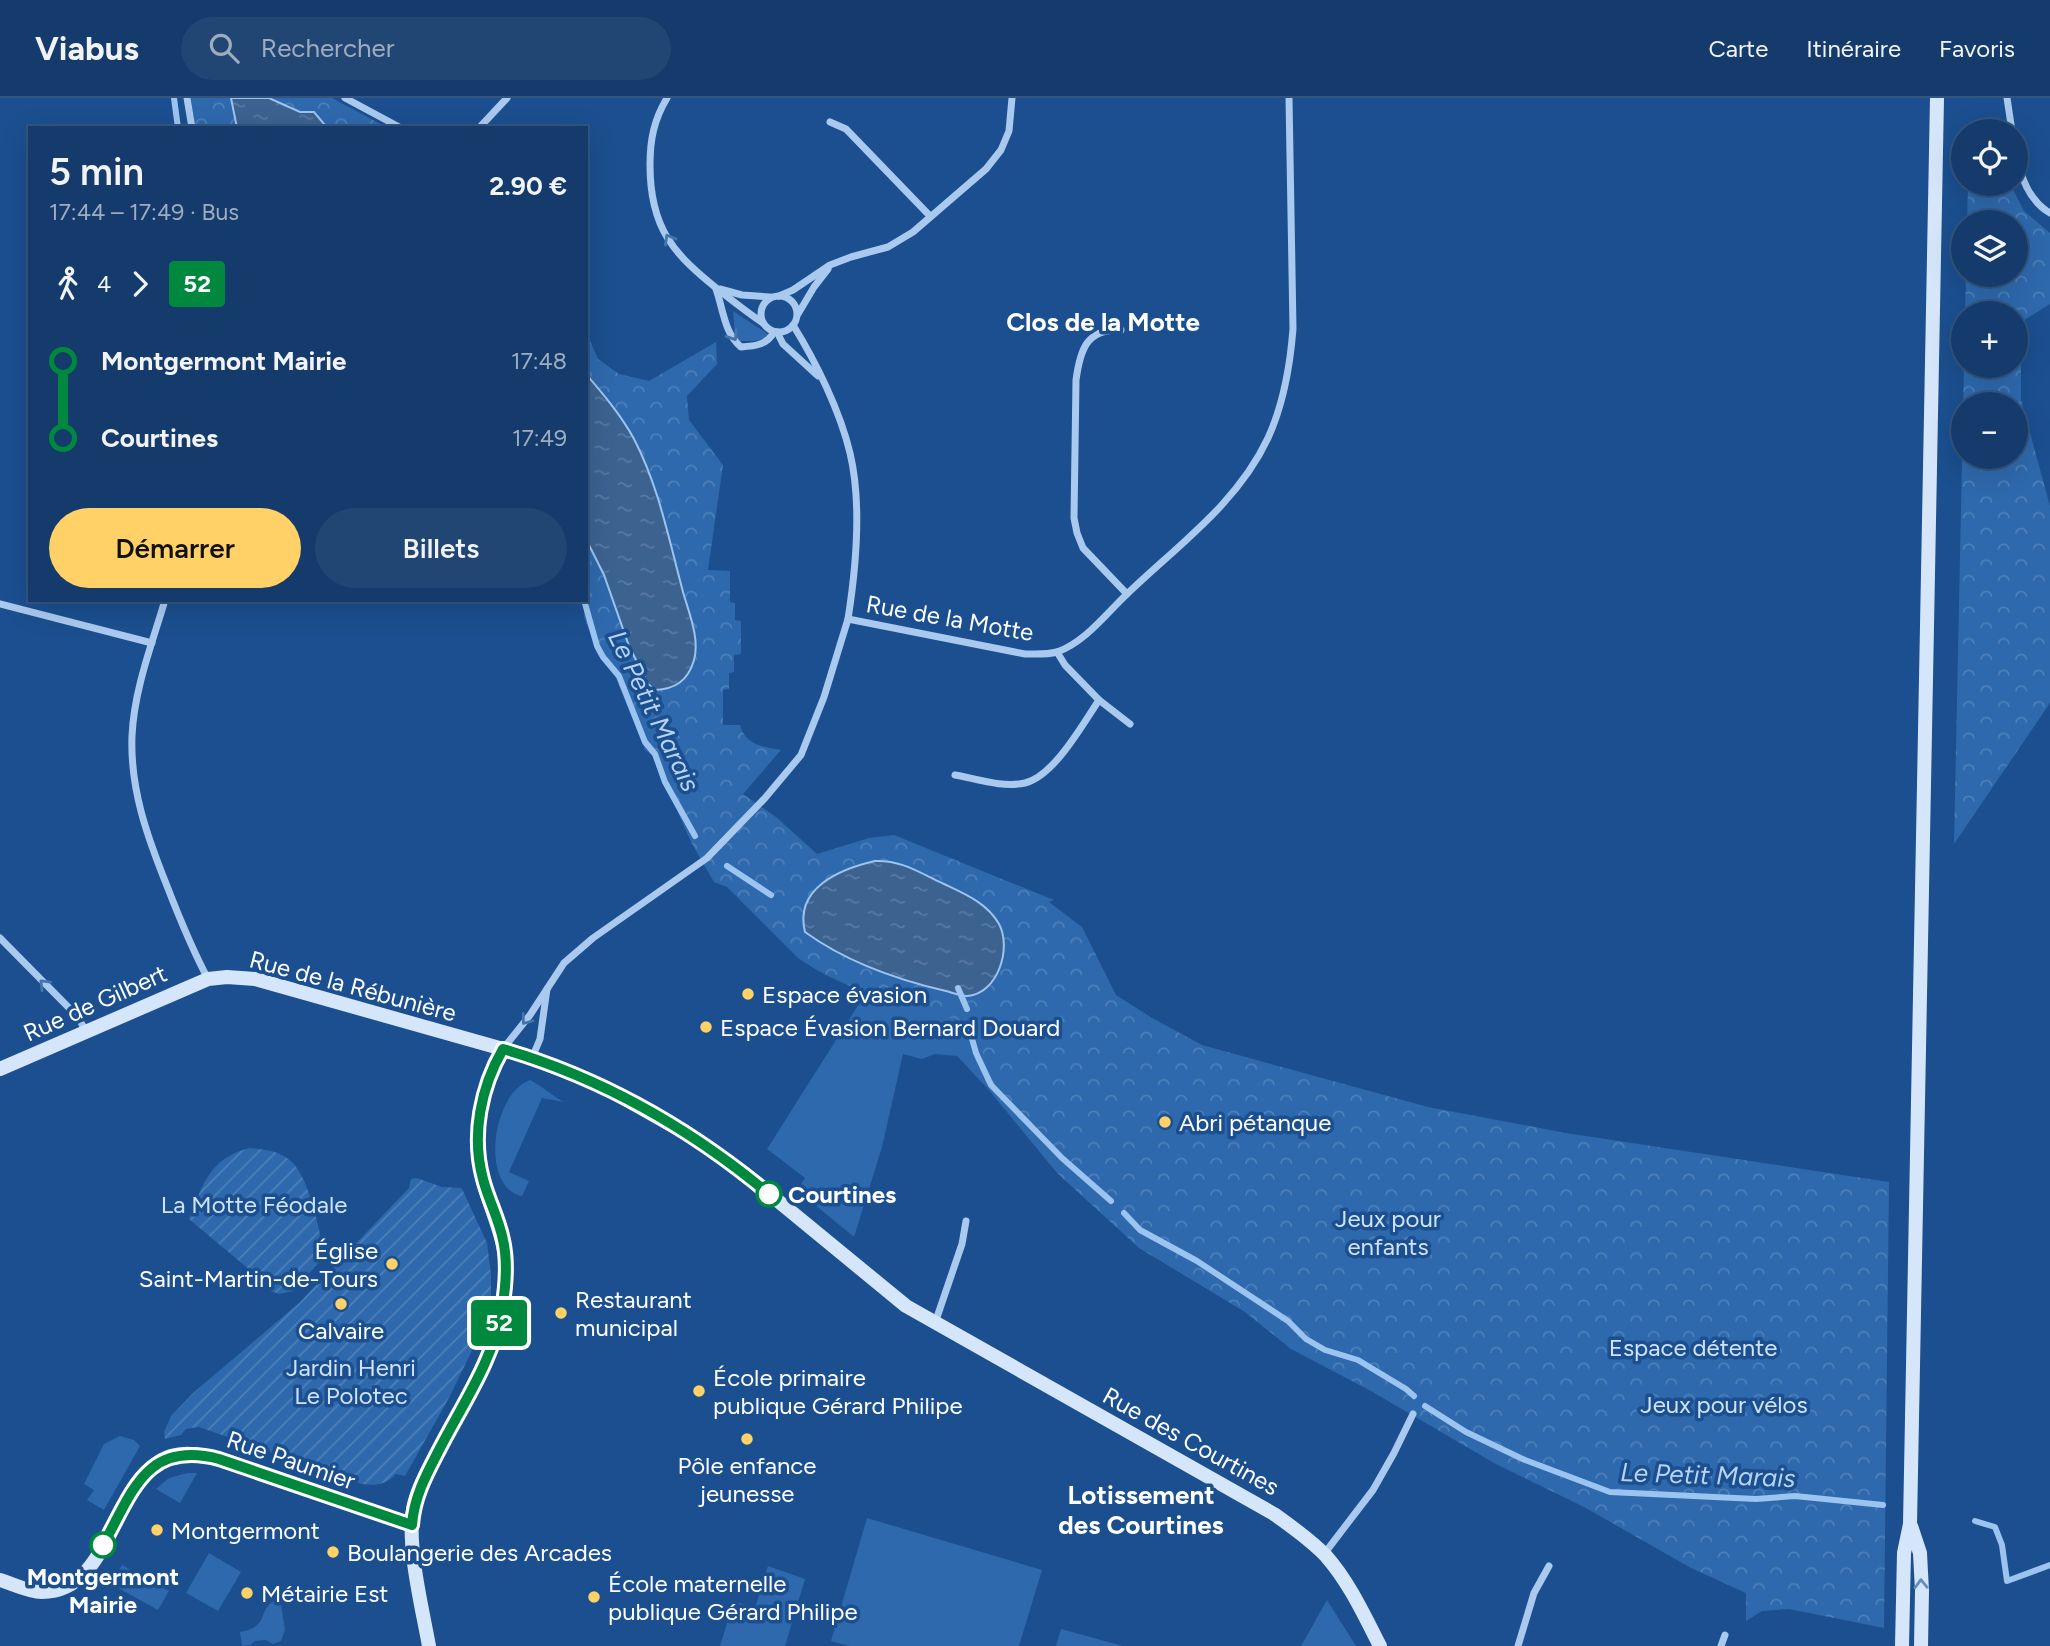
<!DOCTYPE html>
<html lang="fr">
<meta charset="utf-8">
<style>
:root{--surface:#143b6b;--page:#214673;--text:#f1f3f6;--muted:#9dadc1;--line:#33557e;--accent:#ffd166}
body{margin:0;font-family:Figtree,sans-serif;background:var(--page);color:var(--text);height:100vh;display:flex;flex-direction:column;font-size:26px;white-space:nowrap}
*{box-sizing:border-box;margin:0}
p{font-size:23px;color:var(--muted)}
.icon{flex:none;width:38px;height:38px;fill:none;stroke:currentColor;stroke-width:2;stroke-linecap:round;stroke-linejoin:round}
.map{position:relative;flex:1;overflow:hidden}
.side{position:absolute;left:28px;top:28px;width:560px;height:476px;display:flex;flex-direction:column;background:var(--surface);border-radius:0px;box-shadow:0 7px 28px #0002,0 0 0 2px var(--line)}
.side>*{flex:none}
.badge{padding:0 14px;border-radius:5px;font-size:24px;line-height:46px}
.controls{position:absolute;left:1951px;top:21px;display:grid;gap:14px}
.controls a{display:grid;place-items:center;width:77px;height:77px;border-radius:50%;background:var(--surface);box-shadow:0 7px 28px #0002,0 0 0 2px var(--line);font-size:35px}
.map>.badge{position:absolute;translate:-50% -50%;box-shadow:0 0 0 4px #fff}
.legs{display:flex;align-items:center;gap:10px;height:77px;padding:0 21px;font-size:23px}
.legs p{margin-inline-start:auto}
.head{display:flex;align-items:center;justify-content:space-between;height:119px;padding:0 21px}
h1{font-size:38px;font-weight:600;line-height:52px}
.cta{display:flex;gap:14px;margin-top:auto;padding:14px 21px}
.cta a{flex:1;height:80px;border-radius:42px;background:var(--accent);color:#111;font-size:28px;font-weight:600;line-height:80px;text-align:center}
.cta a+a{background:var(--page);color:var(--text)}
ul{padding:0 21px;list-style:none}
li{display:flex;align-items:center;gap:24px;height:77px;font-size:26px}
li i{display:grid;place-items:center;width:10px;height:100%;margin:0 9px;background:currentColor}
li i::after{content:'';width:18px;height:18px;margin:-9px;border:5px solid;border-radius:50%;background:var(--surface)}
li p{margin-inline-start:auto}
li:first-child i{background:linear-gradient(#0000 50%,currentColor 0)}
li:last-child i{background:linear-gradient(currentColor 50%,#0000 0)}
header{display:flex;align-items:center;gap:42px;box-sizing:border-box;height:98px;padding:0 35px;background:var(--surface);border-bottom:2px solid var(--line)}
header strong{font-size:33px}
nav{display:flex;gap:38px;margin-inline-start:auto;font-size:24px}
.search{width:490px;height:63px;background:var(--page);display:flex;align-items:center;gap:18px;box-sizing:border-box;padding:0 24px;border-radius:38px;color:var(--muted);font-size:26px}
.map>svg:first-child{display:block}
.grass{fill:#2e69ad}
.forest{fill:url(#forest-crowns);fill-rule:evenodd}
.garden{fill:url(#garden-furrows)}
.water{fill:url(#water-ripples);stroke:#9cc4f0;stroke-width:2}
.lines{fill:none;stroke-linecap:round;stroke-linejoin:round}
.stream{stroke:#9cc4f0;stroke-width:6}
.street{stroke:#a9c9ee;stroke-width:7}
.secondary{stroke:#d6e6fa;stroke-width:14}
.oneway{stroke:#4674ac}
.oneway2{stroke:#668bba}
.line-1-casing{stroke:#fff;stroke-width:16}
.line-1{stroke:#00893e;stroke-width:10}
.poi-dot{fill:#ffd166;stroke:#1b4f8f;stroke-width:2.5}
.stop-1-dot{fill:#fff;stroke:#00893e;stroke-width:3.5}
.labels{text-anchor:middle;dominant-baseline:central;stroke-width:7;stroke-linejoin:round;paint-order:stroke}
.street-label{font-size:24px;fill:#fff;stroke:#1b4f8f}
.poi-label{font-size:24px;fill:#fff;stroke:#1b4f8f;text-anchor:start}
.stop-label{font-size:24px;font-weight:bold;fill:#fff;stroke:#1b4f8f;text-anchor:start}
.park-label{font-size:24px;fill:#cfe3fa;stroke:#1b4f8f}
.neighbourhood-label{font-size:26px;font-weight:bold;fill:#fff;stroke:#1b4f8f}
.water-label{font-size:26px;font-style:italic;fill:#b5d3f5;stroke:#1b4f8f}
</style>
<header>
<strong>Viabus</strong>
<div class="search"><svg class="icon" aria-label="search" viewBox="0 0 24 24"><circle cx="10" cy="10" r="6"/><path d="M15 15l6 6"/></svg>Rechercher</div>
<nav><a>Carte</a><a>Itinéraire</a><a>Favoris</a></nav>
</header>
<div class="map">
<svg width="2050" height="1548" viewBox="0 0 2050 1548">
<defs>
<pattern id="forest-crowns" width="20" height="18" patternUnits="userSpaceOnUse" patternTransform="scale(1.75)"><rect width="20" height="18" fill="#2e69ad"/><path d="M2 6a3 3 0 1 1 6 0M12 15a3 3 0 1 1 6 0" fill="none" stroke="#4d80b9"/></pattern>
<pattern id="garden-furrows" width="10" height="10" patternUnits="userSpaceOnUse" patternTransform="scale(1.75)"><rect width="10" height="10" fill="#2e69ad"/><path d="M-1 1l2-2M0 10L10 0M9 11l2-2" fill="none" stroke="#4d80b9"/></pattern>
<pattern id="water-ripples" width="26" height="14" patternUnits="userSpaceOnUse" patternTransform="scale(1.75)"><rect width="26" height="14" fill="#3c6290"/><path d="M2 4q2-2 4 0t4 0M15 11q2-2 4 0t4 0" fill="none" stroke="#597aa1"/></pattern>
</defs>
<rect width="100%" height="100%" fill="#1b4f8f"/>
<!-- grass -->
<g class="grass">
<path d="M733,213L768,236L765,241L754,243H738L735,238Z"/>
<path d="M874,899L964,923L988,991L957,958L935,956L922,961L903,956L882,1049L854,1139L797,1092L805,1080L767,1051L857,909L863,902Z"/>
<path d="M530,982C542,988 551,997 564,1004L542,1000L509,1074L529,1083L522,1098C480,1090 491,996 530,982Z"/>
<path d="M120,1338L134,1342L140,1348L104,1412L87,1402L94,1392L84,1386L104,1346Z"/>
<path d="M187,1375H197L180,1405L156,1391L169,1380Z"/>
<path d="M867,1420L1042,1472L1019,1548H849L831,1543Z"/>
<path d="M209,1455L241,1474L218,1513L186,1495Z"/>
<path d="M122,1467L169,1493L158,1512L111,1486Z"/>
<path d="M768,1468L805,1481L785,1548H720L734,1503L755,1510Z"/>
<path d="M280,1500L285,1532L281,1543L273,1546L266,1542L255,1543L250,1547L242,1548L240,1534C273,1528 254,1510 280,1500Z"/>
<path d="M1327,1502L1356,1548H1301Z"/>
<path d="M1061,1531L1123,1548H1056Z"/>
</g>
<!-- forest -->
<g class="forest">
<path d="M191,0H332L388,30H195Z"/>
<path d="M1968,86H2010L2024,113L2050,135V206L2021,224V302L2050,408V605L1954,746L1964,268H2016V215H1965L1966,177H2016V124H1967ZM2016,306V359H1964V306Z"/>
<path d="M586,234L598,261L619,276L649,283L716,244L717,266L687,298L689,322L723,367L708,472L730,473V504L735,505V522L741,523V556L734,557V574L729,575V591L723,592V627H740C745,647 764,649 781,652L743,696L776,719L817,756L869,740L894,737L1054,802L1049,804L1082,829L1116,897L1152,920L1202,947L1428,1009L1566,1035L1889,1084L1884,1530L1789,1511L1762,1513L1746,1523V1495L1691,1470L1584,1409L1494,1365L1371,1293L1291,1251L1245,1214L1139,1150L1057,1075L988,991L964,923C913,913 840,890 798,860L727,789L714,784L692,746L652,657L645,652L616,580L599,558L584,519L585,508L581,502H586Z"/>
</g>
<!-- garden -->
<g class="garden">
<path d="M249,1050C262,1051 276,1052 287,1060C309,1073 319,1133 325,1158L293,1193L279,1196L271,1193L251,1173L189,1121C203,1086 209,1061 249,1050Z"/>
<path d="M417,1080L442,1089L461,1090L463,1093L487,1145L491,1177V1197L483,1227L476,1244L450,1298L405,1378L396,1376C386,1387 375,1388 362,1386L199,1329L186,1331L181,1337L165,1341L164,1334L171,1318L193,1295L299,1205L409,1090L411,1081Z"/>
</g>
<!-- water -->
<g class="water">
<path d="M231,0H269L300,14H314L324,26L330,30H237Z"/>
<path d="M586,276C603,296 621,317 634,341C659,389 669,442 683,494C689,515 700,541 694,562C688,583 675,591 655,592L648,586L629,548L604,477L586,441Z"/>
<path d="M875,763C902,762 920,775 944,786C965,796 987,805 999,826C1012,850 998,896 967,898C961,898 953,895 946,893C898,882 845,863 805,834C794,790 840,771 875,763Z"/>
</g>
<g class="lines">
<!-- stream -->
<g class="stream">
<path d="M174,0L178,30"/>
<path d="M584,502L597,548L603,559L619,578L645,644L655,656L665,684L695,738"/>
<path d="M727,768L771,797"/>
<path d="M958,890L967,911"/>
<path d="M969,930L976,955L991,987L1062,1060L1111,1103"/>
<path d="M1124,1115L1140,1132L1197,1163L1288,1223L1306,1241L1325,1252L1358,1262L1406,1291L1414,1298"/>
<path d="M1425,1308L1466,1334L1525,1362L1610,1394L1756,1401L1795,1398L1883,1407"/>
<path d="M1975,1423L1995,1429L2002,1447L2007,1483L2050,1467"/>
</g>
<!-- street -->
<g class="street">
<path d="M187,0L192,30"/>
<path d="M345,0L401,30"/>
<path d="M667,0C654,22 650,41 650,67C650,130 673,156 720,193C734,204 748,215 763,225"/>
<path d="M2007,0L2012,33"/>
<path d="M830,24L846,31L930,118"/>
<path d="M479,30L507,0"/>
<path d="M2016,57C2021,79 2029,103 2050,115"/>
<path d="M716,191C723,210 724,235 741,249C755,248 767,247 774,234"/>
<path d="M720,191L742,197L770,199"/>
<path d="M779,198L793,192L830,167L851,159L888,149L913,134L986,71L1001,52L1009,33L1012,0"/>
<circle cx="779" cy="216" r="18"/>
<path d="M798,216L814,189L828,171"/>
<path d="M793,227C816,264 840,313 850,355C862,405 856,470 848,521"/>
<path d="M1121,232C1086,230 1080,253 1076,282L1074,420L1077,435L1083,450L1127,496"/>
<path d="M777,234L783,246L818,278"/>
<path d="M165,502C152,546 134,592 132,638C130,691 147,738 167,788C179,819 192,851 208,881"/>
<path d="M0,506L152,545"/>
<path d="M1099,602L1130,626"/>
<path d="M955,677C977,681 1003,690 1025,685C1054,678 1083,626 1099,602L1065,567L1057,554"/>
<path d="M0,840L77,918L86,933"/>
<path d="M503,951L530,917L564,865L593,840L707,760L765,700L801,657L824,599L848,521L1025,556C1035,556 1046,557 1057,554C1084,545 1106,516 1126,497C1178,447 1237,406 1268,340C1284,305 1290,269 1293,231L1289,0"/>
<path d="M532,960L540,941L547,891"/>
<path d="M935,1225L962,1146L966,1123"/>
<path d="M1324,1456L1373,1392L1394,1355L1413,1316"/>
<path d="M1518,1548L1534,1495L1549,1468"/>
<path d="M1721,1548L1725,1537"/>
</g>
<!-- secondary -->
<g class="secondary">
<path d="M0,971L208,881L227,879L255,881L503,951L532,960L602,988L694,1040L744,1075L906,1208L1274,1416C1292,1429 1311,1442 1326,1458C1349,1484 1364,1517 1380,1548"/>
<path d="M1911,1428L1920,1455L1922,1493L1921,1548"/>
<path d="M0,1482C13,1486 28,1494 42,1494C114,1494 111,1378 171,1358C187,1353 203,1357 219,1361L412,1427"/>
<path d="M429,1548C422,1509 407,1450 413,1411C417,1389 430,1369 441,1348C469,1294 505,1240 506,1177C507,1141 490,1113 482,1079C472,1036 481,989 503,951"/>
<path d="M1902,1548L1904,1455L1910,1426L1937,0"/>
</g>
</g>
<!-- one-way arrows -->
<defs><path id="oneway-chevron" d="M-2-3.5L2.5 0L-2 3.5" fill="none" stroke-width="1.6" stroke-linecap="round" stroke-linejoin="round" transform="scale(1.75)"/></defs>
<g class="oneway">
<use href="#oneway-chevron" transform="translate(669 141) rotate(-120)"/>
<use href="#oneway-chevron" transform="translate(733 238) rotate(57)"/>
<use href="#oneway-chevron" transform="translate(44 886) rotate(-135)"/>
<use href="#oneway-chevron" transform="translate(526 922) rotate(127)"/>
</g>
<use class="oneway2" href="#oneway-chevron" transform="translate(1921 1486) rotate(-92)"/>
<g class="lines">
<!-- line-1 casing -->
<g class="line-1-casing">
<path id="line-1" d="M103,1447C133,1393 146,1342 219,1361L412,1427C414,1399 426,1377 439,1352C462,1307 494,1261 502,1211C506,1188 508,1164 503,1142C499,1121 488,1101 483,1081C471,1037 481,989 503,951C602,980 691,1031 769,1096"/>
</g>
<!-- line-1 -->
<use href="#line-1" class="line-1"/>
</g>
<!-- markers -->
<g class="poi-dot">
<circle cx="748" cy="896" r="7"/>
<circle cx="706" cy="929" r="7"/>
<circle cx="1165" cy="1024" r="7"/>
<circle cx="392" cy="1166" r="7"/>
<circle cx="341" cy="1206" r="7"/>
<circle cx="561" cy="1215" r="7"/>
<circle cx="699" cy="1293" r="7"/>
<circle cx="747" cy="1341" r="7"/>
<circle cx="157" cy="1432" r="7"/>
<circle cx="333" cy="1454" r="7"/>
<circle cx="247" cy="1495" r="7"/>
<circle cx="594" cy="1499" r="7"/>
</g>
<g class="stop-1-dot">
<circle cx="769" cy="1096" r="12"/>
<circle cx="103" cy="1447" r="12"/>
</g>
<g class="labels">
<!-- street labels -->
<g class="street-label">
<text transform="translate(950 520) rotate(10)">Rue de la Motte</text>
<text transform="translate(353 888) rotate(15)">Rue de la Rébunière</text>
<text transform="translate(95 905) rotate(-24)">Rue de Gilbert</text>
<text transform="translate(1191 1343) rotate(29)">Rue des Courtines</text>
<text transform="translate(291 1362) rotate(19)">Rue Paumier</text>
</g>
<!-- poi labels -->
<g class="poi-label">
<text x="762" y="896">Espace évasion</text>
<text x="720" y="929">Espace Évasion Bernard Douard</text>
<text x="1179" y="1024">Abri pétanque</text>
<text x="378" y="1152" text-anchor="end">Église<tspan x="378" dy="28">Saint-Martin-de-Tours</tspan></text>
<text x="575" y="1201">Restaurant<tspan x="575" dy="28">municipal</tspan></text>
<text x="341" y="1232" text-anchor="middle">Calvaire</text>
<text x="713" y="1279">École primaire<tspan x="713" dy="28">publique Gérard Philipe</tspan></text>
<text x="747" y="1367" text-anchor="middle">Pôle enfance<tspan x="747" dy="28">jeunesse</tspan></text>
<text x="171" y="1432">Montgermont</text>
<text x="347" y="1454">Boulangerie des Arcades</text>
<text x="608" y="1485">École maternelle<tspan x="608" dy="28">publique Gérard Philipe</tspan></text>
<text x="261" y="1495">Métairie Est</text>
</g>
<!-- stop labels -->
<g class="stop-label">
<text x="788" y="1096">Courtines</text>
<text x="103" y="1478" text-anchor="middle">Montgermont<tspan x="103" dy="28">Mairie</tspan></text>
</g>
<!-- park labels -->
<g class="park-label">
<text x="254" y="1106">La Motte Féodale</text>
<text x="1388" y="1120">Jeux pour<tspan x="1388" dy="28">enfants</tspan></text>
<text x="1693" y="1249">Espace détente</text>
<text x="351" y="1269">Jardin Henri<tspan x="351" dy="28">Le Polotec</tspan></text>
<text x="1724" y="1306">Jeux pour vélos</text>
</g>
<!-- neighbourhood labels -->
<g class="neighbourhood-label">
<text x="1103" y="224">Clos de la Motte</text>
<text x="1141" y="1397">Lotissement<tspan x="1141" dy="30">des Courtines</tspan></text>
</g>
<!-- water labels -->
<g class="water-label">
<text transform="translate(654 613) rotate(64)">Le Petit Marais</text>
<text transform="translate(1708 1377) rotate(2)">Le Petit Marais</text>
</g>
</g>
</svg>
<div class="controls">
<a><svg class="icon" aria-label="locate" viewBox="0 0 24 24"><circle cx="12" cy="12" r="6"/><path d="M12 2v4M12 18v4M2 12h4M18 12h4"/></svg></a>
<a><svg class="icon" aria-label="layers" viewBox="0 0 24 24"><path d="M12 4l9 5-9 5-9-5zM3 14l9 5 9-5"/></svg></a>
<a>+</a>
<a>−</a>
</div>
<b class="badge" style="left:499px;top:1225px;background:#00893e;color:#fff">52</b>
<section class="side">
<div class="head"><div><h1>5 min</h1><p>17:44 – 17:49 · Bus</p></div><b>2.90 €</b></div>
<div class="legs"><svg class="icon" aria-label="walk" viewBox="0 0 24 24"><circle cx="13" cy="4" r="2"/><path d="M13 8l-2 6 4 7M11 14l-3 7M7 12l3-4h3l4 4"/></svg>4<svg class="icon" aria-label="forward" viewBox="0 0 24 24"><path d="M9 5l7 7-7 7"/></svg><b class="badge" style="background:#00893e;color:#fff">52</b></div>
<ul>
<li><i style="color:#00893e"></i><b>Montgermont Mairie</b><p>17:48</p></li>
<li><i style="color:#00893e"></i><b>Courtines</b><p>17:49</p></li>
</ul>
<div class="cta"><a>Démarrer</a><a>Billets</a></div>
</section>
</div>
